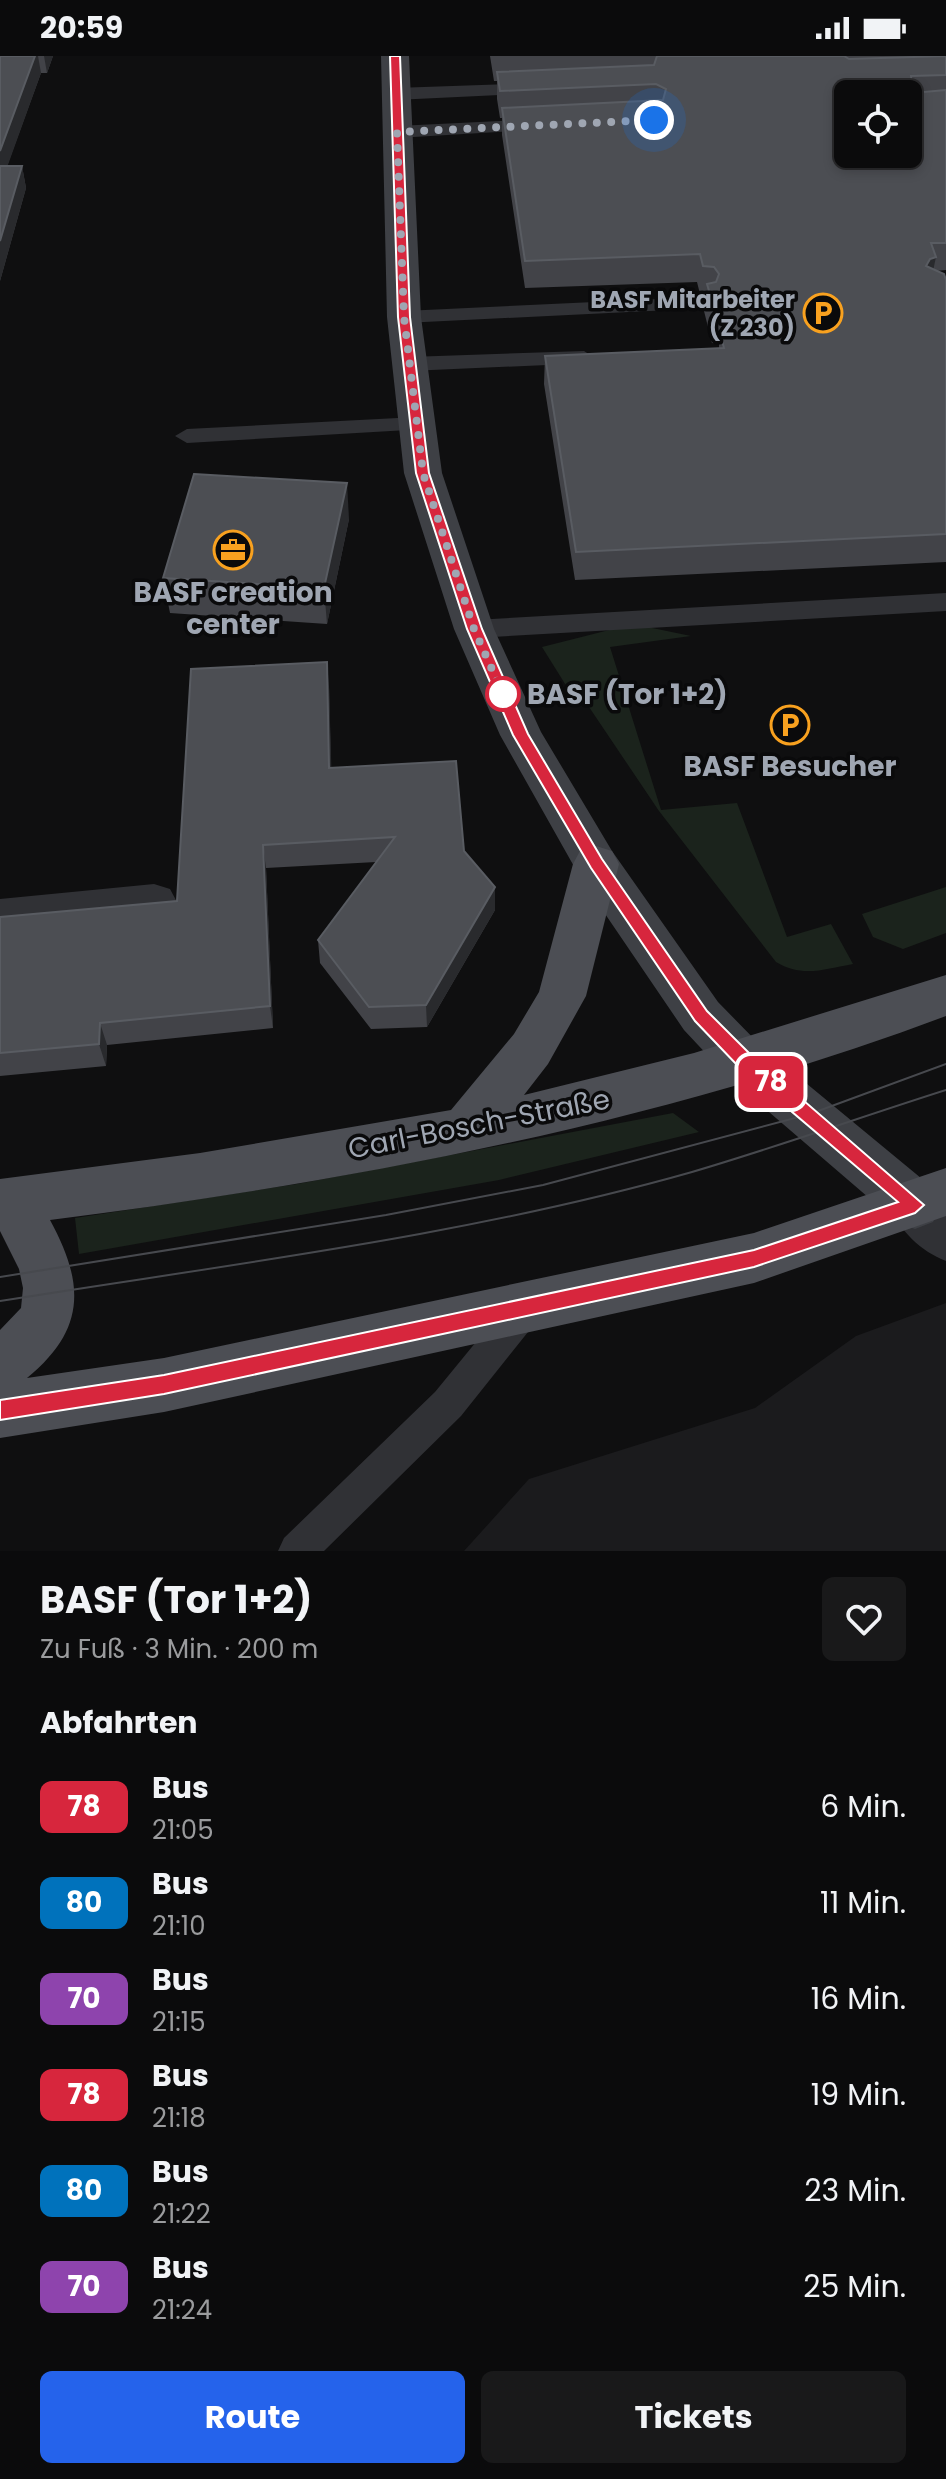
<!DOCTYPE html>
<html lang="de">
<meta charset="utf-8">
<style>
:root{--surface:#0b0b0c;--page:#19191a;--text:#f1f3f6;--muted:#9a9b9d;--line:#2b2b2d;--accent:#2563eb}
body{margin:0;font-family:Poppins,sans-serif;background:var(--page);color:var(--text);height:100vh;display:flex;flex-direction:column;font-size:30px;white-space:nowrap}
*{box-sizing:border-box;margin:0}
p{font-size:26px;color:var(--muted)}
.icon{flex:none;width:44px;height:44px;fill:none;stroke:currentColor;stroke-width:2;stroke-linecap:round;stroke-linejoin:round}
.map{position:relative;height:1495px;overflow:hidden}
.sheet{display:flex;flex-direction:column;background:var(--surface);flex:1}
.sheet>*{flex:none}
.badge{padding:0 16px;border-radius:12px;font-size:28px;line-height:52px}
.controls{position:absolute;left:834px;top:24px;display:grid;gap:16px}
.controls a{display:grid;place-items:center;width:88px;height:88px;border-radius:12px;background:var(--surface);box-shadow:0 4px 12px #0003,0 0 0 2px var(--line);font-size:40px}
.you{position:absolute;width:40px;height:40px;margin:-20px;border:6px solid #fff;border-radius:50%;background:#1a73e8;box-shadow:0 0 0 12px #1a73e833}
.map>.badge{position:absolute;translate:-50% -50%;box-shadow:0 0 0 4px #fff}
h2{padding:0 40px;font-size:30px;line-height:72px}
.round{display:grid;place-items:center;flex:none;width:84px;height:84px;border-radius:12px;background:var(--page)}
.head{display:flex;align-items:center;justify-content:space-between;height:136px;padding:0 40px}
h1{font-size:38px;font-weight:700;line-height:60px}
.action{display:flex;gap:16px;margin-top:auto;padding:16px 40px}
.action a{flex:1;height:92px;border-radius:12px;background:var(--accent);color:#fff;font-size:32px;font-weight:700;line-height:92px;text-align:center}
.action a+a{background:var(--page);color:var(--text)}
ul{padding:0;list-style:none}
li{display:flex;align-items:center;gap:24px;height:96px;padding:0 40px}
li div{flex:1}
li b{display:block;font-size:30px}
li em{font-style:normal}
li .badge{min-width:88px;font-weight:700;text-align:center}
.status{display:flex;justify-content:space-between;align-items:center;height:56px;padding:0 40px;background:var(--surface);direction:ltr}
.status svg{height:22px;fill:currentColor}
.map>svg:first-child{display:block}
.built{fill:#1b1b1d}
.green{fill:#1b231c}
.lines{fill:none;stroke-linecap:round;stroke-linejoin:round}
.lane{fill:#303135;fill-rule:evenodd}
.street{fill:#303135;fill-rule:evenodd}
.secondary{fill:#3e4045;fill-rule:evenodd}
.primary{fill:#4c4e54;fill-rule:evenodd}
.tram{stroke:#47494e;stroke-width:2}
.wall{fill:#424348}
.shaded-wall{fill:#292a2d}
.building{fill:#4c4e53;stroke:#595c62;stroke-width:2;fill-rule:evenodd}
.line{fill:#d7263d;stroke:#fff;stroke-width:2}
.walk{stroke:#9fa6b2;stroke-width:8;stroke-dasharray:0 14.4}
.stop-dot{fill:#fff;stroke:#d7263d;stroke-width:4}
.labels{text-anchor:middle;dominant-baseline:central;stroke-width:7;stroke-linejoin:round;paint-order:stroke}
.far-poi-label{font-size:24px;font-weight:bold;fill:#9fa6b2;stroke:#0a0a0b;text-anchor:end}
.poi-label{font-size:28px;font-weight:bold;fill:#9fa6b2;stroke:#0a0a0b}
.stop-label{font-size:28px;font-weight:bold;fill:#9fa6b2;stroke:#0a0a0b;text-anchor:start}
.street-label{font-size:28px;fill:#9fa6b2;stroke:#0a0a0b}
</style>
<div class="status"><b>20:59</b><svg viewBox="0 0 49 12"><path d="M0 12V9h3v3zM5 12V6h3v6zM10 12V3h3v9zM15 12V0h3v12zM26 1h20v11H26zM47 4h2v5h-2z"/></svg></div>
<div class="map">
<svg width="946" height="1495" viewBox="0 0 946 1495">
<rect width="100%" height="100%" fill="#0f0f10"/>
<!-- built -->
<path class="built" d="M946,1247V1495H464L529,1423L755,1352L856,1280Z"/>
<!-- green -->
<g class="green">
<path d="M633,568L691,580L610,591L661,754L737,747L787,881L831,868L853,908C825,913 802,922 776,906L659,755L587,648L572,639L542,591Z"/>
<path d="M946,831V877L903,893L873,881L862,858Z"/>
<path d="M673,1057L699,1076L499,1124L79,1198L75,1162L297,1128Z"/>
</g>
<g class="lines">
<!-- lane -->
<g class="lane">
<path d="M536,27L545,33L543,37L395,44L386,38L395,32Z"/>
<path d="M540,63L547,65V73L397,82L387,76L397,70Z"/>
<path d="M702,241L710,242L713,247L710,252L404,267L393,261L404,255Z"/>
<path d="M584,295L595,302L592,307L409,315L398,308L409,301Z"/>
<path d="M417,361L429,368L425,373L187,387L175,380L187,373Z"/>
<path d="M946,537V555L474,582L465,579L461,573L465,567L474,564Z"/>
<path d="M524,1238L536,1242L541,1254L536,1266L461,1360L324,1495H278L284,1482L435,1336L512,1242Z"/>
</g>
<!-- street -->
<g class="street">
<path d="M154,828L170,833L177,846L170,859L154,864L0,881V843Z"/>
<path d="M915,1125L933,1132L946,1145V1205C920,1195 900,1175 889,1149L897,1132Z"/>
</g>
<!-- secondary -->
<path class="secondary" d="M381,0H409L421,261L442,417L494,573L541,676L612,795L718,946L761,990L933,1132L941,1149L933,1166L915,1173L897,1166L727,1020L684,974L580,821L500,679L454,573L404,417L387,261Z"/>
<!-- primary -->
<path class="primary" d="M596,790L612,795L619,808L586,940L548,1008L524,1039L694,997L946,919V960C658,1068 354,1125 50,1164C85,1228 86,1274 27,1322L164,1302L754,1177L946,1112V1160L754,1227L164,1356L0,1382V1274L21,1252L23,1232L19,1213L0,1175V1123L200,1097L451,1054L514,978L539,936L573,808L580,795Z"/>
<!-- tram -->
<g class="tram">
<path d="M0,1221L386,1159L543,1129L810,1058L946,1008"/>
<path d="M0,1245C231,1208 467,1180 692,1116C777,1091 861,1061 946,1034"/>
</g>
</g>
<!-- wall -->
<g class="wall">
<path d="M0,0H53L47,17H41L7,110H22L26,132L0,225Z"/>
<path d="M490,0H946V214L936,215L946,224V506L575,524L544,328L545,300L719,292V288L712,287L704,255L706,239L700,238L697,226L525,232L502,79V62H500L497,43V25H494Z"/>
<path d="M349,463L327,568L170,557L163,522Z"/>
<path d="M329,630L331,711L464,795L495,831V854L427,971L371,973L320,907L318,884L376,806L266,812L273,972L107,989L106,1010L0,1020V861L177,845Z"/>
</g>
<!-- shaded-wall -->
<g class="shaded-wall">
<path d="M35,0H38L41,17L0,131V95Z"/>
<path d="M44,0H53L47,17Z"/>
<path d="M22,110L26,132L0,225V185Z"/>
<path d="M936,201L930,229L926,210L930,203Z"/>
<path d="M347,427L349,463L327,568L324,532Z"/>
<path d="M327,606L329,630L332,735L329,712Z"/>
<path d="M263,789L266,812L273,972L270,950Z"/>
<path d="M495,831V854L427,971L426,949Z"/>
<path d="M100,967L107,989L106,1010L99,988Z"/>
</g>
<!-- building -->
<g class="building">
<path d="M0,0H35L0,95Z"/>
<path d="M657,0H844L849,3L946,0V19L911,20L913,37L946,34V187H931L936,201L930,203L926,210L944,218L946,224V478L576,496L545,300L724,292L720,277L729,276L732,268L727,261L716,259L707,228L716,226L719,218L714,211L703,210L700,198L525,205L502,52L663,44L666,33L656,28L500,35L497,16L654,9ZM848,38H908V98H848Z"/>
<path d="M0,110H22L0,185Z"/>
<path d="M194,418L347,427L324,532L163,522Z"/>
<path d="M327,606L329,712L456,705L464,795L495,831L426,949L369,951L318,884L395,781L263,789L270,950L100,967L99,988L0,997V861L177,845L191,613Z"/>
</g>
<!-- line -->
<path class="line" d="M390,0H400L410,261L429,417L482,573L528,678L602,803L707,955L751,999L924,1149L915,1157L754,1211L164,1338L0,1364V1344L164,1319L754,1194L898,1146L738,1010L695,965L591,812L513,679L467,573L416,417L398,261Z"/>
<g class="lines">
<!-- walk -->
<path class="walk" d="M503,638L474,573L423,417L404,261L397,76L654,64"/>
</g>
<!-- icons -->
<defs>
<g id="parking-ring" transform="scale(2)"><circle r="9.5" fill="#0a0a0b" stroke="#f8a11f" stroke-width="1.5"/><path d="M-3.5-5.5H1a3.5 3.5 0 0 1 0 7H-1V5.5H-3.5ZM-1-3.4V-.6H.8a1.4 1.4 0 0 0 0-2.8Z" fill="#f8a11f"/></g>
<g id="office-ring" transform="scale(2)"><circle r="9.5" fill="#0a0a0b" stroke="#f8a11f" stroke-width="1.5"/><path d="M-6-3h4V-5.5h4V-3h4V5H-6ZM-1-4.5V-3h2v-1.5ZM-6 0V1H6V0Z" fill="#f8a11f"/></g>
</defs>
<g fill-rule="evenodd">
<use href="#parking-ring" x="823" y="257"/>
<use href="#office-ring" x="233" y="494"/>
<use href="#parking-ring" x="790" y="669"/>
</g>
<!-- markers -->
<circle class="stop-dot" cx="503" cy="638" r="16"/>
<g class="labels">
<!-- far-poi labels -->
<g class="far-poi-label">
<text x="795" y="243">BASF Mitarbeiter<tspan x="795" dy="28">(Z 230)</tspan></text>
</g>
<!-- poi labels -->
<g class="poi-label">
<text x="233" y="536">BASF creation<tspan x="233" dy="32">center</tspan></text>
<text x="790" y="710">BASF Besucher</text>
</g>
<!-- stop labels -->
<g class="stop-label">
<text x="527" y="638">BASF (Tor 1+2)</text>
</g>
<!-- street labels -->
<g class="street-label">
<text transform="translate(479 1068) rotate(-11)">Carl-Bosch-Straße</text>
</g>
</g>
</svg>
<div class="controls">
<a><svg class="icon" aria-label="locate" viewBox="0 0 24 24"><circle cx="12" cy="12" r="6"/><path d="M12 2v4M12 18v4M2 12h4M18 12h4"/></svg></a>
</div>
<div class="you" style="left:654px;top:64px"></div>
<b class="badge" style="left:771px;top:1026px;background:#d7263d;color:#fff">78</b>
</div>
<section class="sheet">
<div class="head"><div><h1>BASF (Tor 1+2)</h1><p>Zu Fuß · 3 Min. · 200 m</p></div><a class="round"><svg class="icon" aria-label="heart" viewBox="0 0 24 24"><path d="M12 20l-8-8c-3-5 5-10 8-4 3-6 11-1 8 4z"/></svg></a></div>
<h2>Abfahrten</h2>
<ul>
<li><span class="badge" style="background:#d7263d;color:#fff">78</span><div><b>Bus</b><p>21:05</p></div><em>6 Min.</em></li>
<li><span class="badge" style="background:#0072bc;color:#fff">80</span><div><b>Bus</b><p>21:10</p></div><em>11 Min.</em></li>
<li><span class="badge" style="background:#8e44ad;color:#fff">70</span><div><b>Bus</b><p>21:15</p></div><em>16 Min.</em></li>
<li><span class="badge" style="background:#d7263d;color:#fff">78</span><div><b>Bus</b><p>21:18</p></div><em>19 Min.</em></li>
<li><span class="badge" style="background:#0072bc;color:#fff">80</span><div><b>Bus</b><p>21:22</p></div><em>23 Min.</em></li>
<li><span class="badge" style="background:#8e44ad;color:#fff">70</span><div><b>Bus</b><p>21:24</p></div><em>25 Min.</em></li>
</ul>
<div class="action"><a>Route</a><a>Tickets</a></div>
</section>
